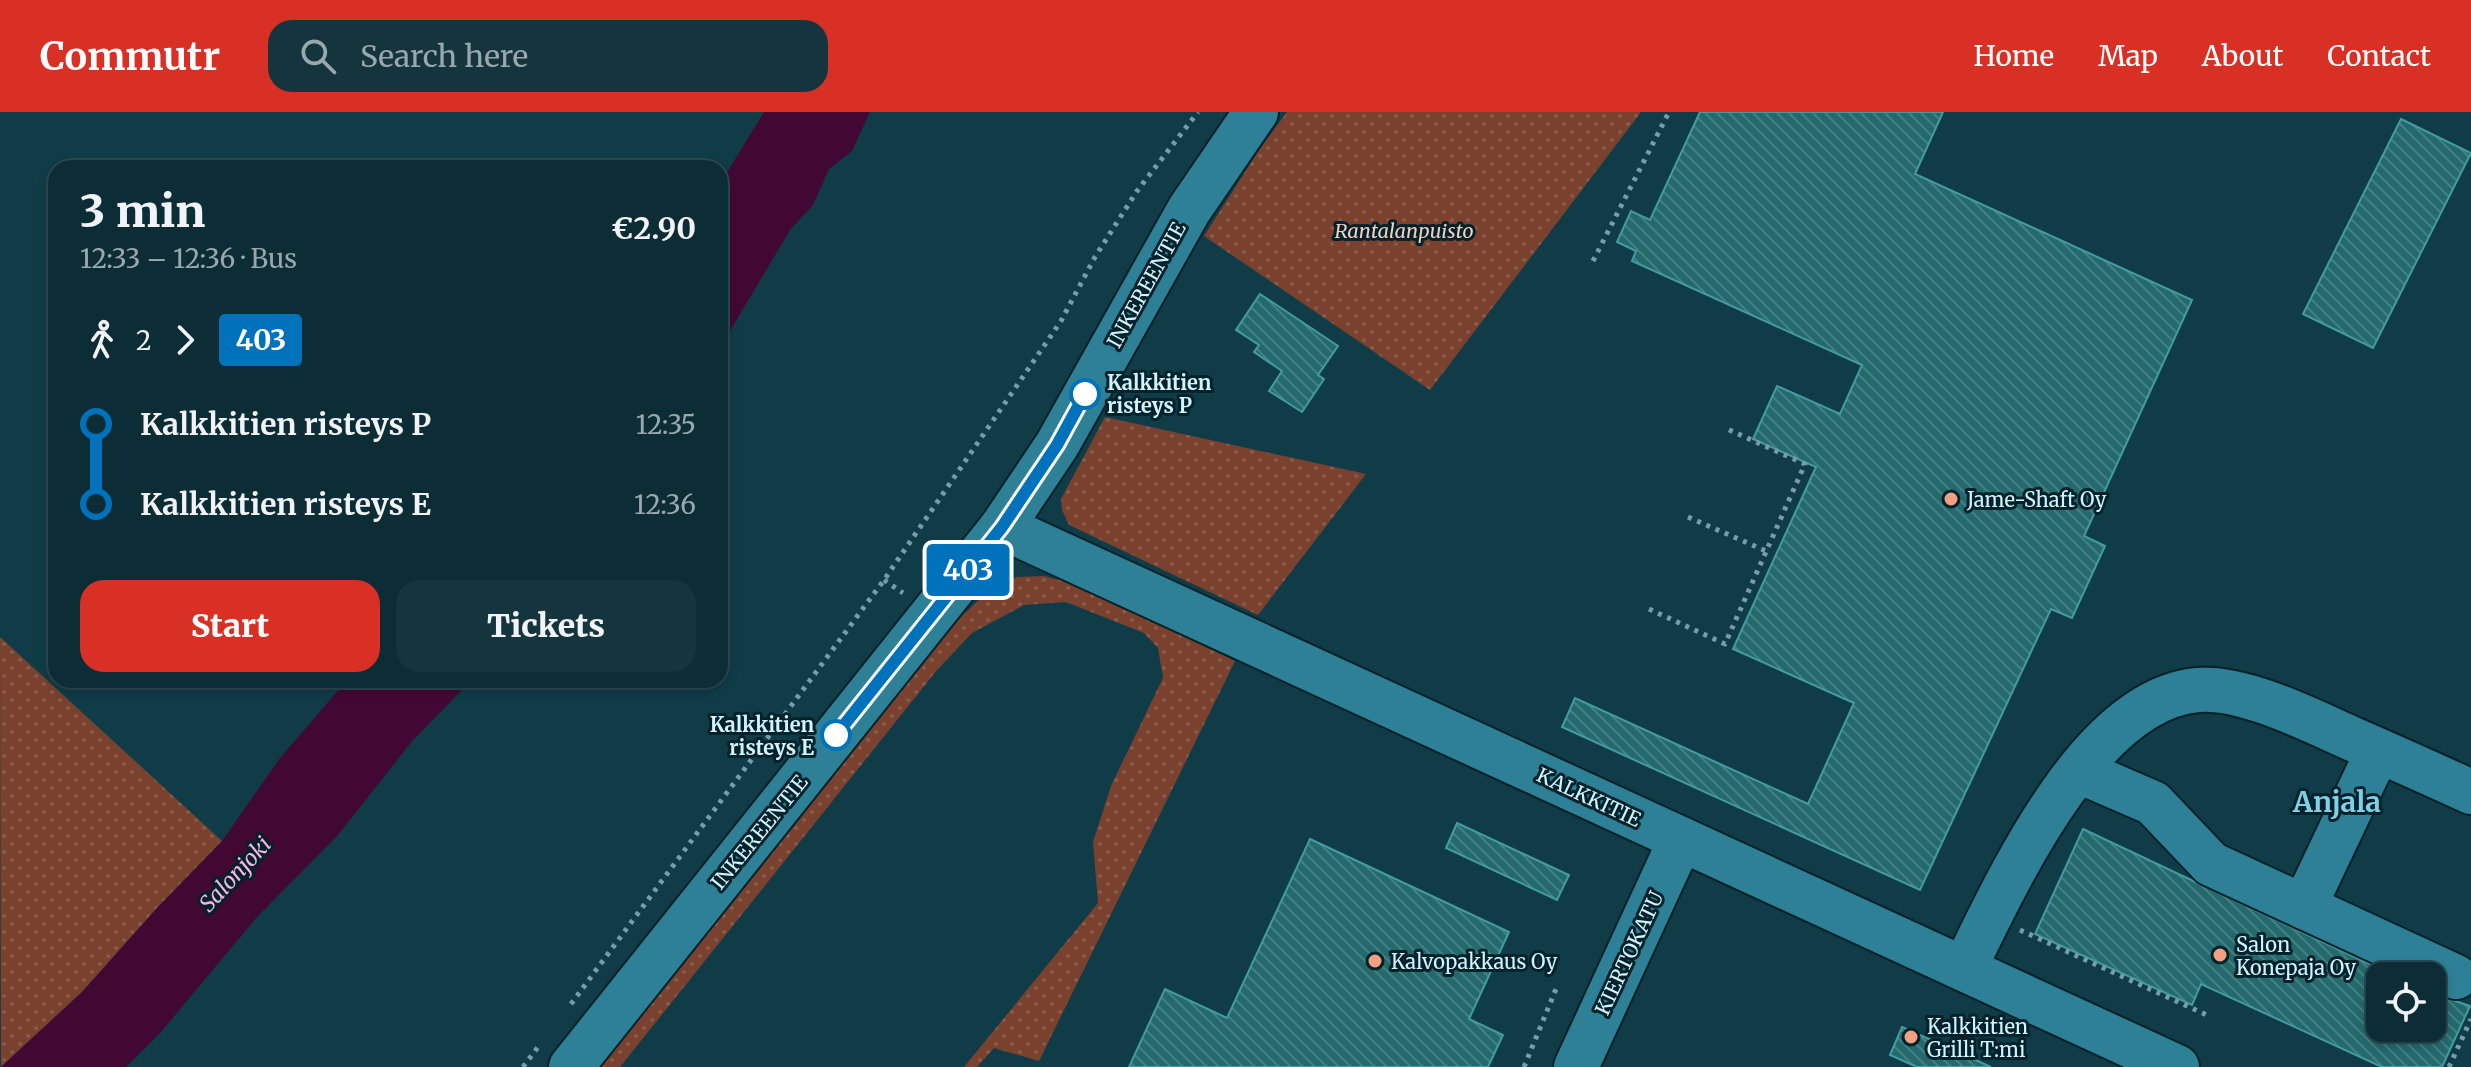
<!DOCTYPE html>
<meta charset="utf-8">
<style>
:root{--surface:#0c2d36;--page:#15353e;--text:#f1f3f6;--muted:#9aa8ad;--line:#2c4951;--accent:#d93025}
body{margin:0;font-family:Merriweather,serif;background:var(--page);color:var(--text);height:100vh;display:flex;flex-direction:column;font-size:30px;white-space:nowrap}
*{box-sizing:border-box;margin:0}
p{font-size:26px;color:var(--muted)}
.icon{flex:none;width:44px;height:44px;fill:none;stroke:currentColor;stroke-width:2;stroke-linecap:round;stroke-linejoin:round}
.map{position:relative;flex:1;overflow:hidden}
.drawer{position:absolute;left:48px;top:48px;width:680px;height:528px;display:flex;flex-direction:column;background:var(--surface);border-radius:24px;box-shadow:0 4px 12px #0003,0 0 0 2px var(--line)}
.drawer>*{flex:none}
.badge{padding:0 16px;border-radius:6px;font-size:28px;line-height:52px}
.buttons{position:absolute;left:2366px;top:850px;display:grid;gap:16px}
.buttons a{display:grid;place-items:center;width:80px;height:80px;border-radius:16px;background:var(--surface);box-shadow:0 4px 12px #0003,0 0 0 2px var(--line);font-size:40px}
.map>.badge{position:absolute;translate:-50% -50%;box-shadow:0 0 0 4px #fff}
.legs{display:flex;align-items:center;gap:12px;height:88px;padding:0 32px;font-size:26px}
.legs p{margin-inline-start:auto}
.head{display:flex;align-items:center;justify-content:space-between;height:136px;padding:0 32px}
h1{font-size:44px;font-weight:800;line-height:60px}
.primary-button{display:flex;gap:16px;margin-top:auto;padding:16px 32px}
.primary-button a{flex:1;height:92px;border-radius:24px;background:var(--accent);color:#fff;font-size:32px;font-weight:800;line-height:92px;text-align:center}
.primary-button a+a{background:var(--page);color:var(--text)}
ul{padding:0 32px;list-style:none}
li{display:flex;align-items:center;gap:28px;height:80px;font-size:30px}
li i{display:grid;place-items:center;width:12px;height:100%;margin:0 10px;background:currentColor}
li i::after{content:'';width:20px;height:20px;margin:-10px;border:6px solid;border-radius:50%;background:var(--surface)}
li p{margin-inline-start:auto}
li:first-child i{background:linear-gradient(#0000 50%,currentColor 0)}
li:last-child i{background:linear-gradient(currentColor 50%,#0000 0)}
header{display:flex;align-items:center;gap:48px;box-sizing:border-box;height:112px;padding:0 40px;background:var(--accent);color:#fff}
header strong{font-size:38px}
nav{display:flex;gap:44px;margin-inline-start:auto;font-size:28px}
.search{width:560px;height:72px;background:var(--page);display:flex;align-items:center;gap:20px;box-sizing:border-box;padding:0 28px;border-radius:24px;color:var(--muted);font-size:30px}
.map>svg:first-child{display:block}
.grass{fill:url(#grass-dots)}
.water{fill:#420834}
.building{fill:url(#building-back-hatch);stroke:#429ca1;stroke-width:2}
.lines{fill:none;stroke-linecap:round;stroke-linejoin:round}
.minor-casing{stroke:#072128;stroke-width:48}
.path{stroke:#789da8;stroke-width:5;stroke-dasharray:4 6;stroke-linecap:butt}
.minor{stroke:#2e8097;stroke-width:44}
.line-1-casing{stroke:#fff;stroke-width:18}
.line-1{stroke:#0072bc;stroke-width:12}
.stop-1-dot{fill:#fff;stroke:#0072bc;stroke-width:4}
.poi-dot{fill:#f39f82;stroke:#00222b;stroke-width:3}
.labels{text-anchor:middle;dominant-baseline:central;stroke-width:6;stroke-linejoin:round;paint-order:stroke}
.park-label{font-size:20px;font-style:italic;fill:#f8cebf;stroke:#00222b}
.street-label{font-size:20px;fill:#d5f3fd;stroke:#00222b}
.stop-label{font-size:20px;font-weight:bold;fill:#d5f3fd;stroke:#00222b;text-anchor:start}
.poi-label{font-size:20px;fill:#d5f3fd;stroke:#00222b;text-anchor:start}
.water-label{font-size:22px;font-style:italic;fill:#fcb3e3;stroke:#00222b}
.district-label{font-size:28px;font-weight:bold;fill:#81d0e8;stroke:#00222b}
</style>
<header>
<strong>Commutr</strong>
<div class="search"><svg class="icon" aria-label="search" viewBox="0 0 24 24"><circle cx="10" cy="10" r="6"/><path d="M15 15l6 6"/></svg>Search here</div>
<nav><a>Home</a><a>Map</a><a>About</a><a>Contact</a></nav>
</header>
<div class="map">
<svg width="2471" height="955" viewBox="0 0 2471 955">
<defs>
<pattern id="grass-dots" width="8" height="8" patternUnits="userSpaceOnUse" patternTransform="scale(2)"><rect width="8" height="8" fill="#7a422e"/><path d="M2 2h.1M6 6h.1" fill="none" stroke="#8c5e4d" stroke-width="1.8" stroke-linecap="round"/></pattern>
<pattern id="building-back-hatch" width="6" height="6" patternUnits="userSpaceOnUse" patternTransform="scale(2)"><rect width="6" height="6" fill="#246a6d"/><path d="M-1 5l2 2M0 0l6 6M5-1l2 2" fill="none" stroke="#438083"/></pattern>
</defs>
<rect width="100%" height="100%" fill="#103c48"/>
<!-- grass -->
<g class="grass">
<path d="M1287,0H1641L1430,278L1204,124L1259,38Z"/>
<path d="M1105,305L1366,362L1258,503L1069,413L1062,398L1061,387Z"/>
<path d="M1044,464L1084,475L1235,549L1039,949L994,936L977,955H964L1098,791L1093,730L1111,674L1163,566L1158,536L1144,521L1066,490L1024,493L972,521L937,558L620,955H595L784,723L948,517L981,486L1017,465Z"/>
<path d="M0,525L222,729L157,796L82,880L1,955Z"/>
</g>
<!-- water -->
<g class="water">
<path d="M764,0H870L852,39L829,57L813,93L790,118L720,236V72Z"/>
<path d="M347,568H472L413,628L338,723L257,805L161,920L126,955H1L82,880L157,796L222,729L280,646Z"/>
</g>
<!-- building -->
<g class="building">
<path d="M1700,0H1943L1915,62L2192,188L2084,424L2105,434L2072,506L2051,497L1920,778L1562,615L1575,586L1808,692L1854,591L1733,537L1816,355L1753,327L1777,274L1840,302L1862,253L1632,149L1636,139L1617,130L1631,99L1650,108Z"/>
<path d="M2401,7L2471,41L2373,236L2303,202Z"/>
<path d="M1260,182L1338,234L1318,263L1324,267L1302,300L1269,279L1282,259L1254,240L1259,233L1236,218Z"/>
<path d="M1457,711L1569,763L1557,788L1446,736Z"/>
<path d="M2083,717L2380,857V916H2432V881L2470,894L2442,955H2382L2201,872L2192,893L2035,822Z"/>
<path d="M1310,727L1509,820L1469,907L1503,923L1488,955H1129L1165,877L1227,906Z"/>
<path d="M1902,915L1991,955H1917L1890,943Z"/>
</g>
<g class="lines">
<!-- minor casing -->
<g class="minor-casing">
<g id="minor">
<path d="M1002,415L2177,955"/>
<path d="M2079,659L2153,691L2211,752L2456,865"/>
<path d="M2304,795L2378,639"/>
<path d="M1964,857C2007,770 2089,587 2198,578C2242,574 2308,607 2348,625C2389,643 2430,661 2471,680"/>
<path d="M571,955L1002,415L1057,333L1189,98L1256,0"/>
<path d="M1576,955L1681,727"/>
</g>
</g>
<!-- path -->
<g class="path">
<path d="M1593,149L1669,0"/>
<path d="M1688,405L1766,439"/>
<path d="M884,468L903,481"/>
<path d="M1649,497L1725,532L1805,352L1725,316"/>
<path d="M2020,818L2209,904"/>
<path d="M571,892L884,468L1061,209L1095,145L1137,79L1198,0"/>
<path d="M523,955L538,935"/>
<path d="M1524,955L1556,877"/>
<path d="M2449,955L2471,907"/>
</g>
<!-- minor -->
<use href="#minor" class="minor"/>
</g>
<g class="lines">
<!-- line-1 casing -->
<g class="line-1-casing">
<path id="line-1" d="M836,623L1002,415L1057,333L1085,282"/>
</g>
<!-- line-1 -->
<use href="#line-1" class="line-1"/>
</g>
<!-- markers -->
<g class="stop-1-dot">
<circle cx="1085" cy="282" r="14"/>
<circle cx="836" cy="623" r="14"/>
</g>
<g class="poi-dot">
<circle cx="1951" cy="387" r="8"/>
<circle cx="2220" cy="843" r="8"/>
<circle cx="1375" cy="849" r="8"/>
<circle cx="1911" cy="925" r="8"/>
</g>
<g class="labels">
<!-- park labels -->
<g class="park-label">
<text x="1404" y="118">Rantalanpuisto</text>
</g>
<!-- street labels -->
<g class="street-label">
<text transform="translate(1146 173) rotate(-61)">INKEREENTIE</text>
<text transform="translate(1589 685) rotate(25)">KALKKITIE</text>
<text transform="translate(759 720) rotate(-51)">INKEREENTIE</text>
<text transform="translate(1629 841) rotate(-65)">KIERTOKATU</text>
</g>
<!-- stop labels -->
<g class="stop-label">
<text x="1107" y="270">Kalkkitien<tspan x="1107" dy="23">risteys P</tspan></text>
<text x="814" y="612" text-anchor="end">Kalkkitien<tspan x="814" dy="23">risteys E</tspan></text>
</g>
<!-- poi labels -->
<g class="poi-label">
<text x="1967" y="387">Jame-Shaft Oy</text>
<text x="2236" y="832">Salon<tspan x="2236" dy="23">Konepaja Oy</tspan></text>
<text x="1391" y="849">Kalvopakkaus Oy</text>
<text x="1927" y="914">Kalkkitien<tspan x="1927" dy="23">Grilli T:mi</tspan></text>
</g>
<!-- water labels -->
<g class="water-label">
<text transform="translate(235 762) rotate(-47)">Salonjoki</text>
</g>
<!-- district labels -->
<g class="district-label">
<text x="2337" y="690">Anjala</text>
</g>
</g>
</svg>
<div class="buttons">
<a><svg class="icon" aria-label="locate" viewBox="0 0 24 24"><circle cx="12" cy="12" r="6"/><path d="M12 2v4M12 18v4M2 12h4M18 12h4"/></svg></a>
</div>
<b class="badge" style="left:968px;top:458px;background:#0072bc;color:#fff">403</b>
<section class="drawer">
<div class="head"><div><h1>3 min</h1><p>12:33 – 12:36 · Bus</p></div><b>€2.90</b></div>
<div class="legs"><svg class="icon" aria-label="walk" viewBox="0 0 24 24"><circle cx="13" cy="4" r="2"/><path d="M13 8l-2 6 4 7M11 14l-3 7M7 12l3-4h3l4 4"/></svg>2<svg class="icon" aria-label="forward" viewBox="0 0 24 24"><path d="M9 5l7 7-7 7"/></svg><b class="badge" style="background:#0072bc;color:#fff">403</b></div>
<ul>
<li><i style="color:#0072bc"></i><b>Kalkkitien risteys P</b><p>12:35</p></li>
<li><i style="color:#0072bc"></i><b>Kalkkitien risteys E</b><p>12:36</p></li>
</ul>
<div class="primary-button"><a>Start</a><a>Tickets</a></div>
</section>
</div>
